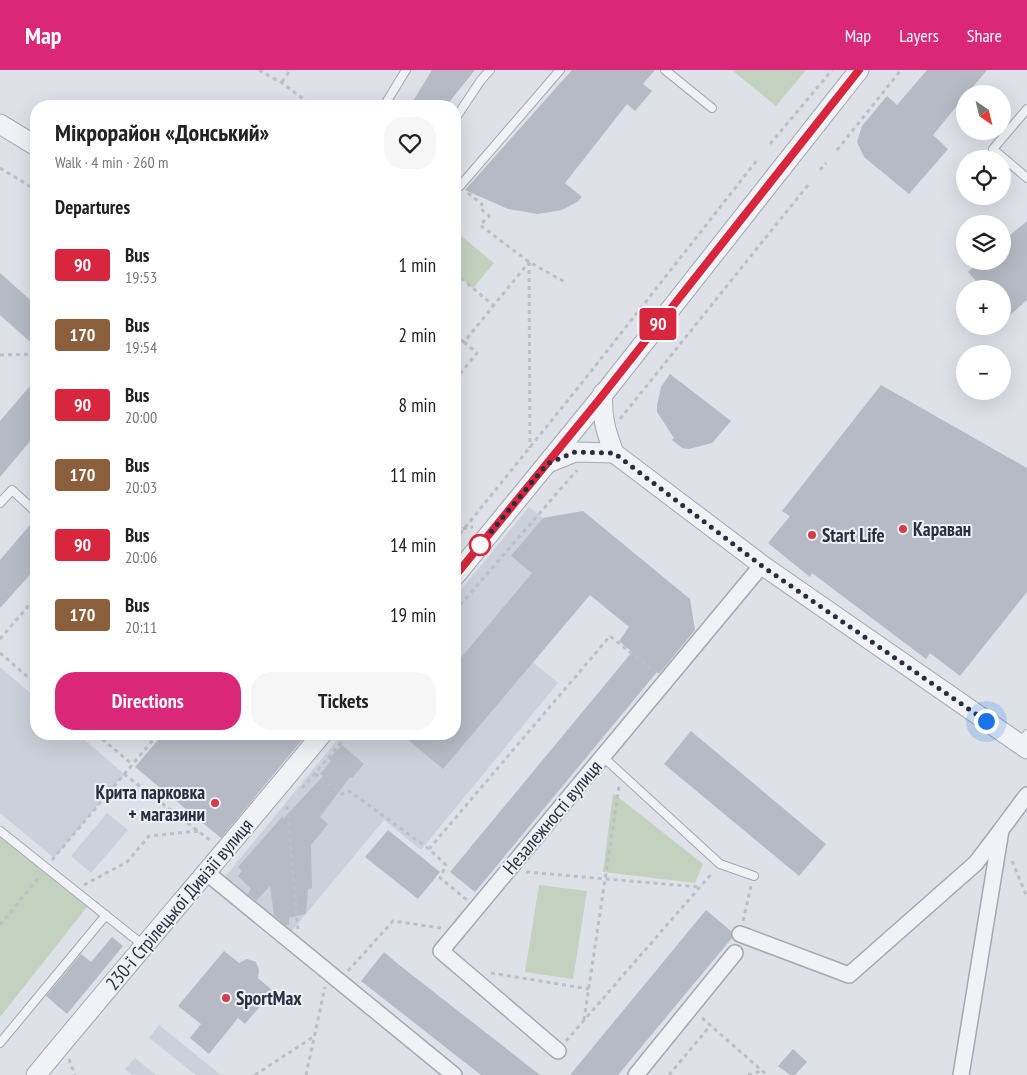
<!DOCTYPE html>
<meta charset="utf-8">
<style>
:root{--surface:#fff;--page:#f6f6f6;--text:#222;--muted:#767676;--accent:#db2777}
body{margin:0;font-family:"PT Sans Narrow",sans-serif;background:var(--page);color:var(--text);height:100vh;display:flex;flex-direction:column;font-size:19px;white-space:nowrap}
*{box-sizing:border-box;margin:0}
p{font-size:16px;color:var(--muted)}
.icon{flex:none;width:28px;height:28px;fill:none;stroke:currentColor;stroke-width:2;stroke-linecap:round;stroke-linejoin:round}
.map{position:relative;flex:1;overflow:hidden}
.drawer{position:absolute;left:30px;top:30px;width:431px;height:640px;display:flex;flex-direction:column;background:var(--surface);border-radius:20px;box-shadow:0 5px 20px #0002}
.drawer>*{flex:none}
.badge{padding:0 10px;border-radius:4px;font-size:18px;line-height:32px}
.needle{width:32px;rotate:145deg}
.buttons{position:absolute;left:956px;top:15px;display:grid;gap:10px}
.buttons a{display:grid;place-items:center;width:55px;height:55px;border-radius:50%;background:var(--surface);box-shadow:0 5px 20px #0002;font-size:25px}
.you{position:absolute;width:25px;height:25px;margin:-12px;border:4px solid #fff;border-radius:50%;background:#1a73e8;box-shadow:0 0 0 8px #1a73e833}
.map>.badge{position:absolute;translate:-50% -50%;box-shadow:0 0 0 2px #fff}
h2{padding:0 25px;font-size:19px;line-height:45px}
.round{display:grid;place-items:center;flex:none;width:52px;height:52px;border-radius:20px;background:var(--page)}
.headline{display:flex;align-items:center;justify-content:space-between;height:85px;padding:0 25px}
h1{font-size:24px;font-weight:700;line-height:38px}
.cta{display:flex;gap:10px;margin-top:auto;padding:10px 25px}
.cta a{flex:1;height:58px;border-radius:20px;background:var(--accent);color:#fff;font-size:20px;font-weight:700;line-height:58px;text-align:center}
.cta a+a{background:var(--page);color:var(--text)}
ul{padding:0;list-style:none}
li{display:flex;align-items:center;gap:15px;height:70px;padding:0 25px}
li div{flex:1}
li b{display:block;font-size:19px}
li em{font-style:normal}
li .badge{min-width:55px;font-weight:700;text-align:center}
header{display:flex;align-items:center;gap:30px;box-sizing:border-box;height:70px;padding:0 25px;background:var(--accent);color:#fff}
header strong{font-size:24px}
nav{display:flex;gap:28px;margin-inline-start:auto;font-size:18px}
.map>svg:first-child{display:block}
.built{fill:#ccd0da}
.green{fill:#c2d2be}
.building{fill:#b5bac5}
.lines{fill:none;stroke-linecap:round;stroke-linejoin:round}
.service-casing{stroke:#a3a8b2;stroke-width:10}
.minor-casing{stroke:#a3a8b2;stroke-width:18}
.tertiary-casing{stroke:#a3a8b2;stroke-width:21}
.path{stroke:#bcbfc6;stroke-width:3;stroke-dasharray:4 4;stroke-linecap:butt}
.service{stroke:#f1f2f6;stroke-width:8}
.minor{stroke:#f1f2f6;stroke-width:15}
.tertiary{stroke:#f1f2f6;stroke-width:19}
.line-casing{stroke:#fff;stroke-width:11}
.line{stroke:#d7263d;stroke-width:8}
.walk{stroke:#262e3f;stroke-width:5;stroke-dasharray:0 9}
.poi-dot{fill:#d33c49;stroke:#edf0f6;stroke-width:2}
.stop-dot{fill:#fff;stroke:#d7263d;stroke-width:2.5}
.labels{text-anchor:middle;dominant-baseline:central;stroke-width:4;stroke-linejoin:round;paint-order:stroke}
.poi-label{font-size:19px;font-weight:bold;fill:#262e3f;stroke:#edf0f6;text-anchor:start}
.street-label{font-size:19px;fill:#262e3f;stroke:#edf0f6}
</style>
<header>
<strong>Map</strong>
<nav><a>Map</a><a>Layers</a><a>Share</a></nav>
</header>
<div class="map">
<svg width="1027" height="1005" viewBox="0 0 1027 1005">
<rect width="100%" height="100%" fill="#dee1e8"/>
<!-- built -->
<g class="built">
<path d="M529,437L568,468L493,559L558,613L421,780L384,750L286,868L220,813L342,664H455V527Z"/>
<path d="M0,597L36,628V664H78L124,704L54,788L0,743Z"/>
<path d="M107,743L128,760L91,803L71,786Z"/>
<path d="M159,955L221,1005H196L149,968Z"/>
<path d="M135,988L156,1005H132L125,999Z"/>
</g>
<!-- green -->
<g class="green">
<path d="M732,0H806L776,36Z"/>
<path d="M455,161L494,193L473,218L455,203Z"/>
<path d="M613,723L703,794L695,813L603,802Z"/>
<path d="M0,768L87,837L0,947Z"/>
<path d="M539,815L587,821L573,909L525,902Z"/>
</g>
<!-- building -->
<g class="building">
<path d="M432,0H475L446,36H410Z"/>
<path d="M572,0H655L643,14L652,21L635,41L627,34L565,113L582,127L577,132L562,140L537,144L508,139L465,120Z"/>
<path d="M927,0H987L967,24H965V26L933,65L948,79L909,124L864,87L857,72L862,56L887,26L897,35Z"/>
<path d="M1027,151V230L1002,252V219H983L968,202L981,191H1002V172Z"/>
<path d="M0,203L36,235V277L0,245Z"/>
<path d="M670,304L731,351L712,373L689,379L682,378L672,370L674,368L657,342V335L661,317Z"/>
<path d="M36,309V364L0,407V351Z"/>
<path d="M881,315L1027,398V522L960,606L930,583L926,589L812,503L810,507L768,473L790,446L782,441Z"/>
<path d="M583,441L690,529L695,560L659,604L657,602L475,822L450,802L632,582L619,571L629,557L590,525L443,699L401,664H455V595L532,503L511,486L543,448Z"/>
<path d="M36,448V498L0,538V490Z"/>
<path d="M691,661L826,774L799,806L664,694Z"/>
<path d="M163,664H307L221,768L135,697Z"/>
<path d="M342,675L364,694L352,708L350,707L320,747L328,754L311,775L312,818L308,819L306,844L289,848V855H285L274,845L270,816L256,831L248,824L251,819L238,806L242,801L238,797L283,746V749L323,706L320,704L331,691L329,689Z"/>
<path d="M388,760L440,802L418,829L365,787Z"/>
<path d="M706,840L731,861L732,868L618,1005H570Z"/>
<path d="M112,867L123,876L67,944L46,926L81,884L91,892Z"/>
<path d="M224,881L239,893L247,889L256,892L259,900L258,908L273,921L245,954L238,948L209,984L190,968L201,954L178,936Z"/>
<path d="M384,882L398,894L540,1005H481L375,922L361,911Z"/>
<path d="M793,979L807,992L795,1005H790L778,996Z"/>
</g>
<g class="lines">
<!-- service casing -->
<g class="service-casing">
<g id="service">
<path d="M665,0L712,38"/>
<path d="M384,36L406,0"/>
<path d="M1027,39L993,79L1027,108"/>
<path d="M455,49L481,10L490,0"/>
<path d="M460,116L560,0"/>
<path d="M0,433L12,420L36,442"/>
<path d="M1019,674L1027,664"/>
<path d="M602,686L720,794L754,806"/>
<path d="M0,761L143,875"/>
<path d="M0,973L106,845"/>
</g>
</g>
<!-- minor casing -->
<g class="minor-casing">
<g id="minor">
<path d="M207,803L454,1005"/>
<path d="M740,864L849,905L976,793L1001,760"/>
<path d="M558,981L441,881L762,495"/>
<path d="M636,1005L735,883"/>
<path d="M961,1005L1001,760L1027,725"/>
</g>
</g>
<!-- tertiary casing -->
<g class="tertiary-casing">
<g id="tertiary">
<path d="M0,54L36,76"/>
<path d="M603,323C601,346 606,362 614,383L762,495L1027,679"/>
<path d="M548,393L575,382L614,383"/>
<path d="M455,506L598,331L859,0"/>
<path d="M36,1005C131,890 228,778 322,664"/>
</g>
</g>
<!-- path -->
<g class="path">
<path d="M259,0L282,13L313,36"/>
<path d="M282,12L290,0"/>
<path d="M770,74L832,0"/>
<path d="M837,80L901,0"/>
<path d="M0,98L36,120"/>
<path d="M820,100L826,93"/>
<path d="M468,123L482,134L480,138L489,146L480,155L529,192L565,212"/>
<path d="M529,192L530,378"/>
<path d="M455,203L494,236"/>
<path d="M455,265L464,272L529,192"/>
<path d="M0,285L36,284"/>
<path d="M455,310L477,283L464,272"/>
<path d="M620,349L808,115"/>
<path d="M455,460L473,457"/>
<path d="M455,470L585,309L758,89"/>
<path d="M455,541L577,400"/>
<path d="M0,569L36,527"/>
<path d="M0,583L36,614"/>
<path d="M96,664L132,694"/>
<path d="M124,704L211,771"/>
<path d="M315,704L342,724L349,721L429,779L446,795L440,808L467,830"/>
<path d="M302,718L349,664"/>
<path d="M287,736L298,859"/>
<path d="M429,779L610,566L655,602"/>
<path d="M52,790L158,664"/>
<path d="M1012,791L1027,827"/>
<path d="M526,802L699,817"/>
<path d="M84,815L127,792L149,766L198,761"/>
<path d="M743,851L751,816"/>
<path d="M0,855L39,807"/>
<path d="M348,901L393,851L441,858"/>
<path d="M491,903L589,919"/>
<path d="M702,948L767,1005"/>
<path d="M584,950L619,716"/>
<path d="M566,971L713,802"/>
<path d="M69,989L75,1005"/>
<path d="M255,1005L313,967"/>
<path d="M306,1005L325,917"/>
<path d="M669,1005L710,956"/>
<path d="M748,1005L761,1001"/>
</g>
<!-- service -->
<use href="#service" class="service"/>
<!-- minor -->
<use href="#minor" class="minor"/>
<!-- tertiary -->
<use href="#tertiary" class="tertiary"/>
</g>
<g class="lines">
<!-- line casing -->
<g class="line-casing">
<path id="line" d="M455,506L598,331L859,0"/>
</g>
<!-- line -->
<use href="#line" class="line"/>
<!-- walk -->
<path class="walk" d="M480,475L547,394L575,382L614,383L762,496L986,651"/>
</g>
<!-- markers -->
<g class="poi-dot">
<circle cx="903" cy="459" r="5"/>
<circle cx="812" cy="465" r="5"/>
<circle cx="215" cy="733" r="5"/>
<circle cx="226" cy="928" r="5"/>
</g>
<circle class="stop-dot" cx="480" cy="475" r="10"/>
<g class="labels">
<!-- poi labels -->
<g class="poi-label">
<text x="913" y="459">Караван</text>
<text x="822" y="465">Start Life</text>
<text x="205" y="722" text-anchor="end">Крита парковка<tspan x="205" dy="22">+ магазини</tspan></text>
<text x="236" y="928">SportMax</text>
</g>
<!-- street labels -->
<g class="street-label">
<text transform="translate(552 747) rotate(-50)">Незалежності вулиця</text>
<text transform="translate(179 834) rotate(-50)">230-ї Стрілецької Дивізії вулиця</text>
</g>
</g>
</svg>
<div class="buttons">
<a><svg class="needle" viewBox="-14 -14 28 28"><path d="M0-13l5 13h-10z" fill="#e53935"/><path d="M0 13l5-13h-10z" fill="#767676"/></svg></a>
<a><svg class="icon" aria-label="locate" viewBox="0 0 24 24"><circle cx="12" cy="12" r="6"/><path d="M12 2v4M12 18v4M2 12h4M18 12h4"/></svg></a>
<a><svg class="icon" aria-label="layers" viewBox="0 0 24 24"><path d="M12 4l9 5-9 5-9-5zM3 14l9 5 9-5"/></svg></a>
<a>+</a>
<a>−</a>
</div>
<div class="you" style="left:986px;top:651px"></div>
<b class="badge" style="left:658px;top:254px;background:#d7263d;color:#fff">90</b>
<section class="drawer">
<div class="headline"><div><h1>Мікрорайон «Донський»</h1><p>Walk · 4 min · 260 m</p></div><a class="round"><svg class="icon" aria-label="heart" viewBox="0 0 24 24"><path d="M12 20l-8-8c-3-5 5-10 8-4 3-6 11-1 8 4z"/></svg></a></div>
<h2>Departures</h2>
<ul>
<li><span class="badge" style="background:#d7263d;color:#fff">90</span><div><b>Bus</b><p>19:53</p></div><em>1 min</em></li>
<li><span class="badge" style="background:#8b5e3c;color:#fff">170</span><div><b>Bus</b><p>19:54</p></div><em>2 min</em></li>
<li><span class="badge" style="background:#d7263d;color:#fff">90</span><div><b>Bus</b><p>20:00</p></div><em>8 min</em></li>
<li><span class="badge" style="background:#8b5e3c;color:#fff">170</span><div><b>Bus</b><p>20:03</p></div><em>11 min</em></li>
<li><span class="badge" style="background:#d7263d;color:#fff">90</span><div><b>Bus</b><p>20:06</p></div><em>14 min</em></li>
<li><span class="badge" style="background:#8b5e3c;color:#fff">170</span><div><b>Bus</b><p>20:11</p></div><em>19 min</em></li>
</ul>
<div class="cta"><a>Directions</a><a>Tickets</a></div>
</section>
</div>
